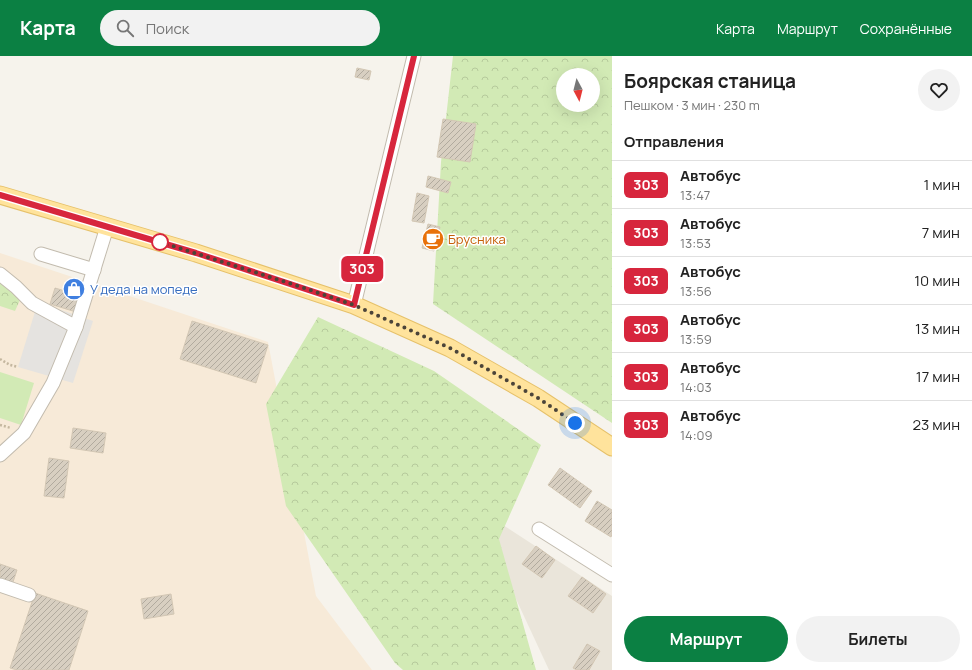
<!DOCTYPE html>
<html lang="ru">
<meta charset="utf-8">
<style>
:root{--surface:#fff;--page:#f2f2f2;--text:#222;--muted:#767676;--line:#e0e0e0;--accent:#0b8043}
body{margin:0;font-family:Manrope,sans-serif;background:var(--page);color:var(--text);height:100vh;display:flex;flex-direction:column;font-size:15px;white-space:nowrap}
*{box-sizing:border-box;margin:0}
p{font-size:13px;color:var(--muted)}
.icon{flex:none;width:22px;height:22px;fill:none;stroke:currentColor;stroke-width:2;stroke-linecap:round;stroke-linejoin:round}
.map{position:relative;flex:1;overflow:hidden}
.sheet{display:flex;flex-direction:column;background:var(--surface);width:360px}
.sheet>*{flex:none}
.badge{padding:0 8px;border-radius:6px;font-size:14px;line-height:26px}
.needle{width:26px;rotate:173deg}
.controls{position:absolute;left:556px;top:12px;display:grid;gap:8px}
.controls a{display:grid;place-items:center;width:44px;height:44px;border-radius:50%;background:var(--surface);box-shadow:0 4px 16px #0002;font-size:20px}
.you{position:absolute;width:20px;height:20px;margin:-10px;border:3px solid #fff;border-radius:50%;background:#1a73e8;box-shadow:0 0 0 6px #1a73e833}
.map>.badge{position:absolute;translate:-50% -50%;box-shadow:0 0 0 2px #fff}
h2{padding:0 12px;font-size:15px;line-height:36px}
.round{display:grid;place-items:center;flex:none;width:42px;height:42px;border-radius:21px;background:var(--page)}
.overview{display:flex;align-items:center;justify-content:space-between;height:68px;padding:0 12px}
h1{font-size:19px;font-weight:700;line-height:30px}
.cta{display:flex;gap:8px;margin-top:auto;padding:8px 12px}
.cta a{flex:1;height:46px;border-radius:24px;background:var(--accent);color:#fff;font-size:16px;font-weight:700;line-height:46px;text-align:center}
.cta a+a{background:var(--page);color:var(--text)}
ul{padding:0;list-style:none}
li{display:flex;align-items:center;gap:12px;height:48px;padding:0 12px;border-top:1px solid var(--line)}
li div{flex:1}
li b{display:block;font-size:15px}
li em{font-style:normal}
li .badge{min-width:44px;font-weight:700;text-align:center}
header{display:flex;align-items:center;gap:24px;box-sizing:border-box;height:56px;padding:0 20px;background:var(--accent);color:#fff}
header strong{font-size:19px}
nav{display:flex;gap:22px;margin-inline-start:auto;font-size:14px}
.search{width:280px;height:36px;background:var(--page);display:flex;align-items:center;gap:10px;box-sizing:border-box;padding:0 14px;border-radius:22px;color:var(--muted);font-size:15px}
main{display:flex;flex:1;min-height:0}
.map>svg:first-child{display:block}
.residential{fill:#eae5da}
.commercial{fill:#f7ead8}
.forest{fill:url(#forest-crowns);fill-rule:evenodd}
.park{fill:#d2eab5}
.parking{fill:#e5e3e0}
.building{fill:url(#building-hatch);stroke:#d3c7b4}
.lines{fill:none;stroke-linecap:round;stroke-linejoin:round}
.minor-casing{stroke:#c2bbae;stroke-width:15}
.major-casing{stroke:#e6c16a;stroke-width:19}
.path{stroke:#c4b79f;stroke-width:2.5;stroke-dasharray:2 2;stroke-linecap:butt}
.minor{stroke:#fff;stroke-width:13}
.major{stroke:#ffe39c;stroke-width:17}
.line-casing{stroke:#fff;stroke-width:9}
.line{stroke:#d7263d;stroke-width:6}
.walk{stroke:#4b4439;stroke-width:4;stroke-dasharray:0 7.2}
.stop-dot{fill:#fff;stroke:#d7263d;stroke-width:2}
.labels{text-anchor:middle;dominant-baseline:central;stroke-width:3;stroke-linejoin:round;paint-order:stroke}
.food-label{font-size:13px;fill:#c56008;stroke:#fff;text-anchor:start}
.shop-label{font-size:13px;fill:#366cbe;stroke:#fff;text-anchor:start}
</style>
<header>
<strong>Карта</strong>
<div class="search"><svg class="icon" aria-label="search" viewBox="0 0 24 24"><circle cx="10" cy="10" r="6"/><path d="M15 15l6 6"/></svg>Поиск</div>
<nav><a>Карта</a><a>Маршрут</a><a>Сохранённые</a></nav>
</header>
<main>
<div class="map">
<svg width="612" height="614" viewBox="0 0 612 614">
<defs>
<pattern id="forest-crowns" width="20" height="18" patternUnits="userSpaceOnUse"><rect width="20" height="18" fill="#d2eab5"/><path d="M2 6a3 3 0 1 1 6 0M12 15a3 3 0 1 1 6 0" fill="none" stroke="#b6ca9c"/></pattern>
<pattern id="building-hatch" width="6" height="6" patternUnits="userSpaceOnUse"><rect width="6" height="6" fill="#d8cfc1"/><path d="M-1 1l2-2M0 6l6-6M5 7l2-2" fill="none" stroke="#b1aa9e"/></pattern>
</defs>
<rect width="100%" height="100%" fill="#f6f3ec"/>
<!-- residential -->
<path class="residential" d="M500,467L612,540V614H549L491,489Z"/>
<!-- commercial -->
<path class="commercial" d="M0,197L268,286L316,540L372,614H0Z"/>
<!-- forest -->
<g class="forest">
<path d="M453,0H612V367L433,248L441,106ZM563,19H593V49H563Z"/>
<path d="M0,225L20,244L15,255L0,250Z"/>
<path d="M318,261L434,315L541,389L499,483L536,614H403L395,607L286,450L266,348Z"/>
</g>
<!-- park -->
<path class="park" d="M0,316L34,327L21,369L0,362Z"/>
<!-- parking -->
<path class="parking" d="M38,246L93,265L73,327L18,311Z"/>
<!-- building -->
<g class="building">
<path d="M357,12L371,15L369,24L355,21Z"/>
<path d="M443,63L476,68L470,106L437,101Z"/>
<path d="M428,120L451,126L448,137L426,131Z"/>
<path d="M417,137L429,140L424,167L412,165Z"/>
<path d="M428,168L440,171L434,195L422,192Z"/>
<path d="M55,232L82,240L76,256L50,248Z"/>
<path d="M192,265L268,289L256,327L180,303Z"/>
<path d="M73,372L106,377L103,397L70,392Z"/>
<path d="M49,402L69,405L64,442L44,440Z"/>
<path d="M560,412L592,435L580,452L548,429Z"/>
<path d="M597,445L612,454V478L611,481L585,465Z"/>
<path d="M536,490L555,504L542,522L522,508Z"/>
<path d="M0,508L17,514L12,529L0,525Z"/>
<path d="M582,521L606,538L593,557L568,540Z"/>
<path d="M35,537L88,555L69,614H17L10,612Z"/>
<path d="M171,538L174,558L144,563L141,543Z"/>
<path d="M587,588L600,595L589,614H577L573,612Z"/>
</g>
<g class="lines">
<!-- minor casing -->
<g class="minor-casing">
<g id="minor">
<path d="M41,198L94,214"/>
<path d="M0,218L16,231L32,247L76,271L53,327L24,377L0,399"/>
<path d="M354,249L414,0"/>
<path d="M76,271L107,171"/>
<path d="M539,473L612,519"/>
<path d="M0,529L29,539"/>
</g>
</g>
<!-- major casing -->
<g class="major-casing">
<path id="major" d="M0,139L196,197L354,249L450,292L538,342L612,391"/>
</g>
<!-- path -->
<g class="path">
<path d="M0,303L10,309L18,311"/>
<path d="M0,369L11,372"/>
</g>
<!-- minor -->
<use href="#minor" class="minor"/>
<!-- major -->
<use href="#major" class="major"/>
</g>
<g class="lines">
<!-- line casing -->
<g class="line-casing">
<path id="line" d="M0,139L196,197L354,249L414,0"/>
</g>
<!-- line -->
<use href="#line" class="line"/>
<!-- walk -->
<path class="walk" d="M160,186L298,230L354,249L450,292L538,342L575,367"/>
</g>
<!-- icons -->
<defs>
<g id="cafe-disc" transform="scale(1.15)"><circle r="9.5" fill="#e8710a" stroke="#fff"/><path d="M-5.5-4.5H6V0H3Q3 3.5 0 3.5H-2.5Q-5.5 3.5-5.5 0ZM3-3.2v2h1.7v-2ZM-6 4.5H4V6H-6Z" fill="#fff"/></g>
<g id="shop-disc" transform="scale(1.15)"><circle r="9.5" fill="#3f7fe0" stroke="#fff"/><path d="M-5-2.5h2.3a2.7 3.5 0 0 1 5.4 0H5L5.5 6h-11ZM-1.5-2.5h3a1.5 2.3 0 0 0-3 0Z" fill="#fff"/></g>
</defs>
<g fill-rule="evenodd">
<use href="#cafe-disc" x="433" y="183"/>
<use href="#shop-disc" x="74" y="233"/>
</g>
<!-- markers -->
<circle class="stop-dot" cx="160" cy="186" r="8"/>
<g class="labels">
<!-- food labels -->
<g class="food-label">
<text x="448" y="183">Брусника</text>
</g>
<!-- shop labels -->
<g class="shop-label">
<text x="90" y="233">У деда на мопеде</text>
</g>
</g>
</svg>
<div class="controls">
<a><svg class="needle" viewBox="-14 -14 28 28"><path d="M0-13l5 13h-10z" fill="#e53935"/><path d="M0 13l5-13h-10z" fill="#767676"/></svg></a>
</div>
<div class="you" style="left:575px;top:367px"></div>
<b class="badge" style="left:362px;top:213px;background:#d7263d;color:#fff">303</b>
</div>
<section class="sheet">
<div class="overview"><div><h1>Боярская станица</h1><p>Пешком · 3 мин · 230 m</p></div><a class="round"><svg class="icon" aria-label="heart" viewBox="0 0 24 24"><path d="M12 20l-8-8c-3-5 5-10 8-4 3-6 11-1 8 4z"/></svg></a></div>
<h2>Отправления</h2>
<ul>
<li><span class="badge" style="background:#d7263d;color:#fff">303</span><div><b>Автобус</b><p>13:47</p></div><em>1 мин</em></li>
<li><span class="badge" style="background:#d7263d;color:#fff">303</span><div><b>Автобус</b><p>13:53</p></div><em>7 мин</em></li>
<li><span class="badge" style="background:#d7263d;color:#fff">303</span><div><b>Автобус</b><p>13:56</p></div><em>10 мин</em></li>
<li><span class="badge" style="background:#d7263d;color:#fff">303</span><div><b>Автобус</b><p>13:59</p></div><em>13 мин</em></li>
<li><span class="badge" style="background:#d7263d;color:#fff">303</span><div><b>Автобус</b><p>14:03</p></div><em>17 мин</em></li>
<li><span class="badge" style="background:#d7263d;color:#fff">303</span><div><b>Автобус</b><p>14:09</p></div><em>23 мин</em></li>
</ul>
<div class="cta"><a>Маршрут</a><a>Билеты</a></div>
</section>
</main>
